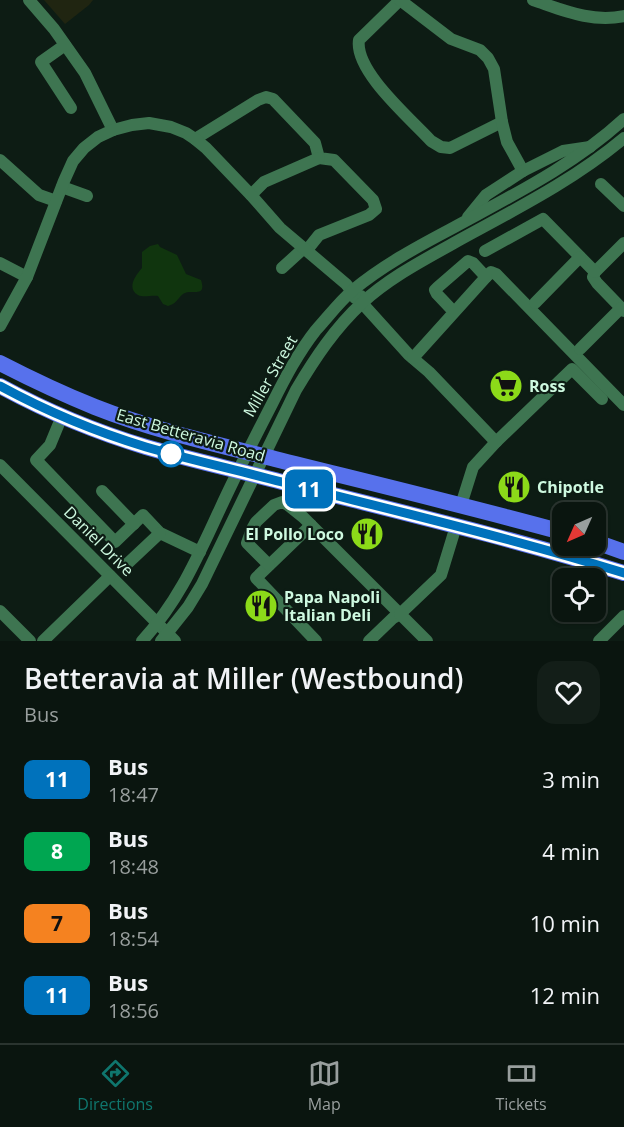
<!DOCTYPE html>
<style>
:root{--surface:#0a150f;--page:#131e18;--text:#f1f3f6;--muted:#999f9e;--line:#2a342f;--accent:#0f766e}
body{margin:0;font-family:"Open Sans",sans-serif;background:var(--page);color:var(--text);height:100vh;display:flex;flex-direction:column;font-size:22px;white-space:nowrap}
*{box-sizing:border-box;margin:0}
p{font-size:20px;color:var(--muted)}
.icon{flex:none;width:33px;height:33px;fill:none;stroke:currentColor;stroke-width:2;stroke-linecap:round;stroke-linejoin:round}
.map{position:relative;height:641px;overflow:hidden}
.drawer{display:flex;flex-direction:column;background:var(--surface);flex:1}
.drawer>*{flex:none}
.badge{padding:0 12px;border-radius:9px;font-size:21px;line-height:39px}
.needle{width:39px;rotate:225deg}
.controls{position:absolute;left:552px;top:502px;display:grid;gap:12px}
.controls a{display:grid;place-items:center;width:54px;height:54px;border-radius:12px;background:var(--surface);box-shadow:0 2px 4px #0004,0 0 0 2px var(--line);font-size:30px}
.map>.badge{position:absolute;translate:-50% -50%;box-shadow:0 0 0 3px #fff}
.round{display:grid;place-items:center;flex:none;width:63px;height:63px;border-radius:18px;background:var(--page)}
.summary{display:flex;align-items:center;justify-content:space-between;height:102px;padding:0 24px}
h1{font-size:28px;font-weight:600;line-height:45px}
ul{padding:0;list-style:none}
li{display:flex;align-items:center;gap:18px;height:72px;padding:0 24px}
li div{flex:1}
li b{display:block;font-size:22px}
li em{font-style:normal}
li .badge{min-width:66px;font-weight:700;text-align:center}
.menu{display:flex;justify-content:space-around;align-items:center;height:84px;border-top:2px solid var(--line);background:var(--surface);font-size:16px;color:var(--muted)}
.menu a{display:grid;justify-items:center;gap:3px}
.menu .on{color:var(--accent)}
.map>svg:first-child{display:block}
.green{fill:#202511}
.water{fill:#10350e}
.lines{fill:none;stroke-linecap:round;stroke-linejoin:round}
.minor{stroke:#3e7551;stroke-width:12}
.highway{stroke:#5771ec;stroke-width:16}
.line-casing{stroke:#fff;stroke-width:14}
.line{stroke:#0072bc;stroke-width:9}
.stop-dot{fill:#fff;stroke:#0072bc;stroke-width:3}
.labels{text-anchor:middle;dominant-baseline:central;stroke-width:4.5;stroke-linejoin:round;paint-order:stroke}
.street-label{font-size:16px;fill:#cef9e0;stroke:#0d1c14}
.poi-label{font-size:16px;font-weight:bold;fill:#cef9e0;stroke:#0d1c14;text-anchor:start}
</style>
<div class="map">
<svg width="624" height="641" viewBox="0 0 624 641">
<rect width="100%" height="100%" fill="#0d1c14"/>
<!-- green -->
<path class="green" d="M44,0H93L89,5L65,24Z"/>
<!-- water -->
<path class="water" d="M158,244L160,247L177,255L186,274L201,280C207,299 191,288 183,294C177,299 176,304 168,306L163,304L158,296C152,295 143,298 138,295C126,288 136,275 142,268V252L150,246Z"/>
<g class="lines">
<!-- minor -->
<g class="minor">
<path d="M29,0L54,29L85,73L113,130"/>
<path d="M400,0L359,40C354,71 411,119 431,141L441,147L450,148L502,122"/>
<path d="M400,0L451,39L480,50L488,58L494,69L502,122L507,142L523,171"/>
<path d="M533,0C563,10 592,23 624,16"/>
<path d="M65,45L41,62L71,108"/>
<path d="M195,139L258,100L266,97L273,99L315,143L319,158L334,160L373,200L376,209L369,215L319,235L307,250"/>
<path d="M0,160L39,195L56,201"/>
<path d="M601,184L624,206"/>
<path d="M62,187L87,196"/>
<path d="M251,195L264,182L319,158"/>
<path d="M468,217L486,195L523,171L563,151L590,147"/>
<path d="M624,243L595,272L593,277L597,283L624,311"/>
<path d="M485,251L543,219L595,272"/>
<path d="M0,263L27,277"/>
<path d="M282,268L304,248"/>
<path d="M486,277L491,272L496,274L624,405"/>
<path d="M361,296V300L362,303L409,355L429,372L496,442"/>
<path d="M535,303L580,257"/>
<path d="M0,326L27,277L64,181L73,161L84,148L98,137L113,130L132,125L149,123L171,127L186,133L195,139L206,148L251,195L280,228L346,284L355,295V298"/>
<path d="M580,349L621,308"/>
<path d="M413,358L486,277L473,263L468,261L438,287L435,290L437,294L454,312"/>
<path d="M62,416L50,445L36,460L115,542L143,515L160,533L200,552"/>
<path d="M0,465L175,641"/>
<path d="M102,491L134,524"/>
<path d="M461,505L473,467L496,442L572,369L602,399"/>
<path d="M311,525L256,578L316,641"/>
<path d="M127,564L160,533"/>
<path d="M269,565L247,543L252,529L256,522L274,505L282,502L288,505L303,517L400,614L393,618L369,641"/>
<path d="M0,611L30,641"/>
<path d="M43,641L110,576"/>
<path d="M142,641C179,601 197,558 220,509C236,474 254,439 272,404C285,378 298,353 316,330C328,317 339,302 353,290C382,266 415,248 449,230C509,197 573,166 624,119"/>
<path d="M161,641L188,607L202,584L296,390C315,358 335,328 362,303C389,278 422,261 454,243C512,211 573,181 624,138"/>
<path d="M427,641L400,614L441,575L456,526"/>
<path d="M599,641L624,616"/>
</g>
<!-- highway -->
<g class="highway">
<path d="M0,363C31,379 63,394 95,407C153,430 215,444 275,459C371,483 467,506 562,532"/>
<path d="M0,386C46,411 96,432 146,447C191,460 237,470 282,482C396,511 511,538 624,573"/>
<path d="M596,542L624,552"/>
</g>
</g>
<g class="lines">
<!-- line casing -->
<g class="line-casing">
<path id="line" d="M0,386C46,411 96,432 146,447C191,460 237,470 282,482C396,511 511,538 624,573"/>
</g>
<!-- line -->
<use href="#line" class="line"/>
</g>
<!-- icons -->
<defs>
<g id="supermarket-disc" transform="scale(1.725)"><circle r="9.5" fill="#8cda19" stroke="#0d1c14"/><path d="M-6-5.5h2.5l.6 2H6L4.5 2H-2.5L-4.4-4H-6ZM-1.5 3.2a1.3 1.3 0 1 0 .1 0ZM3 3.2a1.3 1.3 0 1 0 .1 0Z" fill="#111"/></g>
<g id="restaurant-disc" transform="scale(1.725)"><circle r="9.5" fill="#8cda19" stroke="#0d1c14"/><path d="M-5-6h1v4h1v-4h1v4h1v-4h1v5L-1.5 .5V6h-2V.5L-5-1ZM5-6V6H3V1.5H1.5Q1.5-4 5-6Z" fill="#111"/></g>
</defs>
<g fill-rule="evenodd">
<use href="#supermarket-disc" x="506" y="386"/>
<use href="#restaurant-disc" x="514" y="487"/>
<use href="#restaurant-disc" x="367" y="534"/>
<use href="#restaurant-disc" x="261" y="606"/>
</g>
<!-- markers -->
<circle class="stop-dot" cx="171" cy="454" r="12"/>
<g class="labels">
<!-- street labels -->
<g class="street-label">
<text transform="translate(270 376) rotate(-60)">Miller Street</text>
<text transform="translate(191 435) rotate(16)">East Betteravia Road</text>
<text transform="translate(99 541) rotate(45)">Daniel Drive</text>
</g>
<!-- poi labels -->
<g class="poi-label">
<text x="529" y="386">Ross</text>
<text x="537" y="487">Chipotle</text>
<text x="344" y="534" text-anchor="end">El Pollo Loco</text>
<text x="284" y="597">Papa Napoli<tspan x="284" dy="18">Italian Deli</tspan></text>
</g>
</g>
</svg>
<div class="controls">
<a><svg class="needle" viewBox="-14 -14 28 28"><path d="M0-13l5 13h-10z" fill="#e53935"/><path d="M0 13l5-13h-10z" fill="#999f9e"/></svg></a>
<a><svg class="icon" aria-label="locate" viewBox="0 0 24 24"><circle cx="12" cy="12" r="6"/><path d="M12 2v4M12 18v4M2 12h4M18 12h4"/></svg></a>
</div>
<b class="badge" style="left:309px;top:489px;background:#0072bc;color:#fff">11</b>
</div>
<section class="drawer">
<div class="summary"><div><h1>Betteravia at Miller (Westbound)</h1><p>Bus</p></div><a class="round"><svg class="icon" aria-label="heart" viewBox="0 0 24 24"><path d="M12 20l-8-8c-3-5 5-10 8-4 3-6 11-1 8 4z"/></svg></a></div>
<ul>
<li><span class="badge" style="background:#0072bc;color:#fff">11</span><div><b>Bus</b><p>18:47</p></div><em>3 min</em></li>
<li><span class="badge" style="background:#00a651;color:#fff">8</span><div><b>Bus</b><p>18:48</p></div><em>4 min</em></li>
<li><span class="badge" style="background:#f58220;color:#111">7</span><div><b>Bus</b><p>18:54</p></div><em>10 min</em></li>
<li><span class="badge" style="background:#0072bc;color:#fff">11</span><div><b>Bus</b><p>18:56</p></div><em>12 min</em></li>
</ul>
</section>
<nav class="menu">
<a class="on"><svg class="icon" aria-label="directions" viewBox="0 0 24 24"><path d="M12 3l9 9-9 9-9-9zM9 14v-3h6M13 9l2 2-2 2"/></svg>Directions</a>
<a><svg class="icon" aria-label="map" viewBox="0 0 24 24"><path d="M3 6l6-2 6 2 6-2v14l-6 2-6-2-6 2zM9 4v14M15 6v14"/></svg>Map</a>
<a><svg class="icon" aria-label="tickets" viewBox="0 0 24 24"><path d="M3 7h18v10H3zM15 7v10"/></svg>Tickets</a>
</nav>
